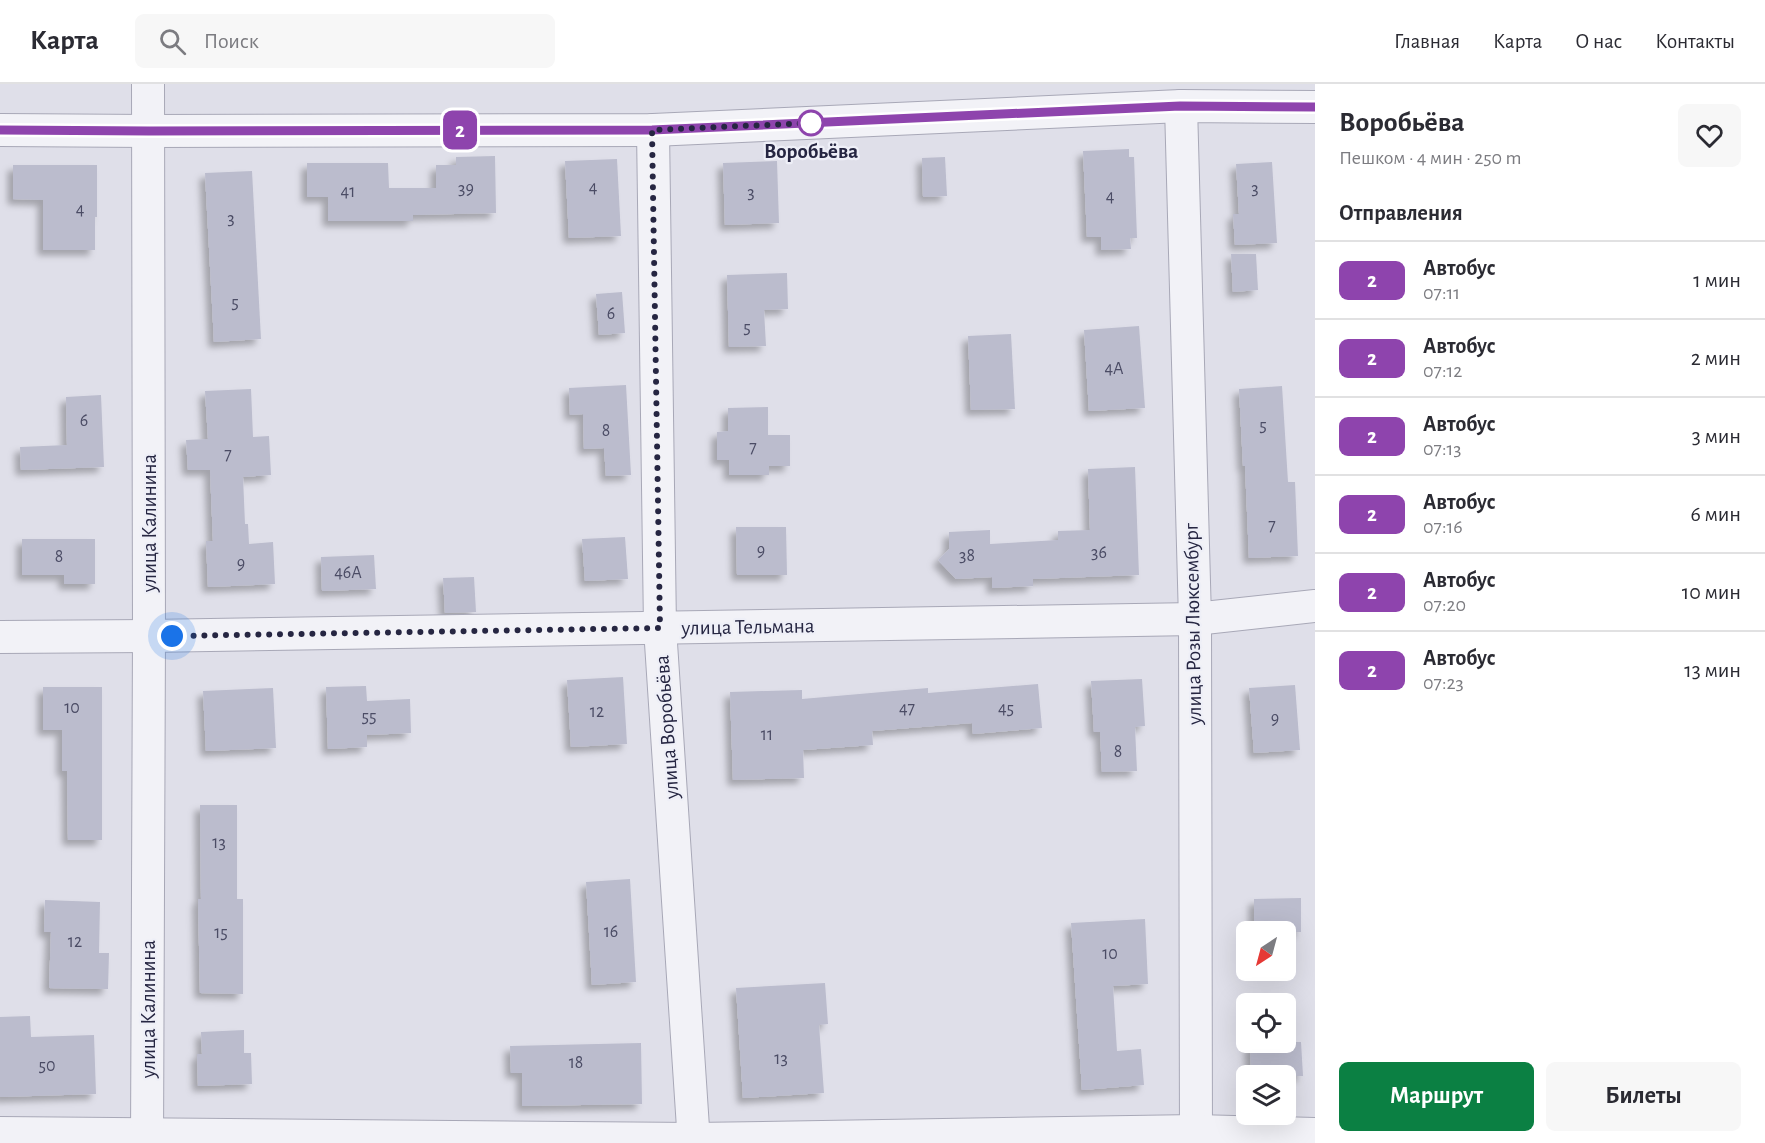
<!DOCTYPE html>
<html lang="ru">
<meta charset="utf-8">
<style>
:root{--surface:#fff;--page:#f7f7f7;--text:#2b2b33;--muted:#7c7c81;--line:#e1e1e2;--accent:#0b8043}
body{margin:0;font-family:"Alegreya Sans",sans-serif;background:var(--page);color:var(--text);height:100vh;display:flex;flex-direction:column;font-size:22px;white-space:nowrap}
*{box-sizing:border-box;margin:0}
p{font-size:20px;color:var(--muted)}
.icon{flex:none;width:33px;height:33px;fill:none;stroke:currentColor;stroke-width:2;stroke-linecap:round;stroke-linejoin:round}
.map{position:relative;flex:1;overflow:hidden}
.sheet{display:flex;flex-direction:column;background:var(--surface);width:450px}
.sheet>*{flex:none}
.badge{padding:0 12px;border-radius:9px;font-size:21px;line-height:39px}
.needle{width:39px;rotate:216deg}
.buttons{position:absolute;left:1236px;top:837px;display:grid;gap:12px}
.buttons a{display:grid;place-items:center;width:60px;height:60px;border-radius:9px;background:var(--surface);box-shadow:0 6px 24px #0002;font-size:30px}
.you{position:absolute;width:30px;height:30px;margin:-15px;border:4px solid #fff;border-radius:50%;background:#1a73e8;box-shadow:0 0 0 9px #1a73e833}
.map>.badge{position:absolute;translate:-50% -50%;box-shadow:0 0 0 3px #fff}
h2{padding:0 24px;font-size:22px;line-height:54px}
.round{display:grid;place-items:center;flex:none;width:63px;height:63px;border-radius:9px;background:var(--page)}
.headline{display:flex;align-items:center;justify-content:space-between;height:102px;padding:0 24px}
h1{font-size:28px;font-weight:600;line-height:45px}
.cta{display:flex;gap:12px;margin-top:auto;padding:12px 24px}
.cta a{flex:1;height:69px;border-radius:9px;background:var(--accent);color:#fff;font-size:24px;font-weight:600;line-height:69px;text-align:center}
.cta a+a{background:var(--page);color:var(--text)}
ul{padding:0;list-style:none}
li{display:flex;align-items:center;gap:18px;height:78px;padding:0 24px;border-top:2px solid var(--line)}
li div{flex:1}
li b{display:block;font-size:22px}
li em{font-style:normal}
li .badge{min-width:66px;font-weight:700;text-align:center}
header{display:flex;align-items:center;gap:36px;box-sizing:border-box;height:84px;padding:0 30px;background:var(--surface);border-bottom:2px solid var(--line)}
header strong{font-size:28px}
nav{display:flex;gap:33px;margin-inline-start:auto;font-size:21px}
.search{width:420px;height:54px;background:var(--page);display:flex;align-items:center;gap:15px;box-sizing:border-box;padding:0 21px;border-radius:9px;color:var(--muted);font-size:22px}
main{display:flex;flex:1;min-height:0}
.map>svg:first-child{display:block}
.building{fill:#bbbccd;filter:url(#shadow)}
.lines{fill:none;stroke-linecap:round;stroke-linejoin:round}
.street-casing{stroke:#a8a8b7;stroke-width:34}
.street{stroke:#f2f2f7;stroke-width:32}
.line-casing{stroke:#fff;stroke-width:14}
.line{stroke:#8e44ad;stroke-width:9}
.walk{stroke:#262642;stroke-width:6;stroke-dasharray:0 10.8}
.stop-dot{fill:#fff;stroke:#8e44ad;stroke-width:3}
.labels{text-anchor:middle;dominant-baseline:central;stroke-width:4.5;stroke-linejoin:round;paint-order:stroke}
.number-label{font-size:18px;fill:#4b4c65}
.stop-label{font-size:21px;font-weight:bold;fill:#262642;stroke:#eeeff7}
.street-label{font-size:21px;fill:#262642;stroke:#eeeff7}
</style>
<header>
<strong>Карта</strong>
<div class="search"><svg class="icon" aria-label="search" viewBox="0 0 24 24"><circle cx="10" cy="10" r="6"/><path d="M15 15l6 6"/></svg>Поиск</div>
<nav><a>Главная</a><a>Карта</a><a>О нас</a><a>Контакты</a></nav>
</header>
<main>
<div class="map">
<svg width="1315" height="1059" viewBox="0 0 1315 1059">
<defs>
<filter id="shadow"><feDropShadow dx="-5.5" dy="5.5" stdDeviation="3" flood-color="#0004"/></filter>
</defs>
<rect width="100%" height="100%" fill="#dfdfe9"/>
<!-- building -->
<g class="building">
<path d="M1129,65V73H1134L1137,154H1130L1131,165L1101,166V153H1087L1083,67Z"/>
<path d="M495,72L496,129L413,131V137H328V113H307V79H388L389,104H436V81H456V73Z"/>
<path d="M945,73L947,112L923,113L922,74Z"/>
<path d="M617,75L621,152L569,154L565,77Z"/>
<path d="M777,77L779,139L725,141L723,79Z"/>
<path d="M1272,78L1277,159L1235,161L1233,130H1239L1236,80Z"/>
<path d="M13,81H97V133H95V166H43V116L13,115Z"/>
<path d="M252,87L261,255L214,258L205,89Z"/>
<path d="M1231,170H1256L1258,206L1233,208Z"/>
<path d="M787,189L788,225L764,226L766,262L729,263L727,191Z"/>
<path d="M622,208L625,249L599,251L596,210Z"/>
<path d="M1139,242L1145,324L1089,327L1084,246Z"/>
<path d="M1011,250L1015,325L971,326L968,252Z"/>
<path d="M626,301L631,391L606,392L604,364L584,365L583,330L570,331L569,304Z"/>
<path d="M1282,302L1288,398H1295L1298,472L1249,474L1245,382H1243L1239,305Z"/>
<path d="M251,305L253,353L269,352L271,391L243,393L245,440H248L249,460L273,458L275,500L208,503L206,457H213L210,386H188L186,356L208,355L205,307Z"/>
<path d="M101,311L104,383L21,386L20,363L67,361L66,313Z"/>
<path d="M768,323V351H790V382H769V391H729V376H717V348L728,347V324Z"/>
<path d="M1135,383L1139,491L1033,495V502L992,504V493L956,495L938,476L949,465V448L990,446V460L1058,456V447L1090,446L1088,385Z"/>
<path d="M736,443H786L787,491H737Z"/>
<path d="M625,453L628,495L585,497L582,455Z"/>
<path d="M22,455H95V500H64V491H22Z"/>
<path d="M374,471L376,505L322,507L321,473Z"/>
<path d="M474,493L476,528L445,529L443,494Z"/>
<path d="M623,593L627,660L571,663L567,596Z"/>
<path d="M1142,595L1145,642L1135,643L1137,687L1102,688L1100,648H1094L1091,597Z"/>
<path d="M1038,600L1042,644L973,650L972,639L872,647L873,661L803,666L804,694L733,696L730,608L802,606V615L928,604V609Z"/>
<path d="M1295,601L1300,666L1254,669L1249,604Z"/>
<path d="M366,602L367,617L410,615L411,649L367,651V663L328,665L326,603Z"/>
<path d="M43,603H102V756H68L67,687H62V646H43Z"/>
<path d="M273,604L276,664L206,667L203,607Z"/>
<path d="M200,721H237V815H243V910L200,909L198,815H201Z"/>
<path d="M630,795L636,898L592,901L586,798Z"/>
<path d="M1301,814V848H1254V815Z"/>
<path d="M45,816L100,818L99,869H109L108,905L49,904L51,848H44Z"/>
<path d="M1145,835L1148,900L1113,902L1117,967L1141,965L1144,1001L1082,1006L1071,839Z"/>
<path d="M825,899L828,940L819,941L824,1009L743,1014L736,904Z"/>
<path d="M30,932L31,953L94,951L96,1010L0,1013V933Z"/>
<path d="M244,946V969H251L252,1000L198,1002L197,970H202L201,948Z"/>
<path d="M1258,958H1301L1303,992H1251L1250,960H1258Z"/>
<path d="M641,959L642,1020L522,1022V989H511L510,962Z"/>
</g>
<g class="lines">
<!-- street casing -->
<g class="street-casing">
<g id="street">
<path d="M1181,22L1195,535L1196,1059"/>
<path d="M0,46L149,47L653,46L1181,22L1315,23"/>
<path d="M653,46L660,544L694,1059"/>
<path d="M0,553L149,552L1195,535L1315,522"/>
<path d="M0,1049L694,1055L1196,1047L1315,1050"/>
<path d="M147,1059L149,552L148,0"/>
</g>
</g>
<!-- street -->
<use href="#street" class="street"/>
</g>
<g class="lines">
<!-- line casing -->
<g class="line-casing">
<path id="line" d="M0,46L149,47L652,46L1180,22L1315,23"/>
</g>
<!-- line -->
<use href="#line" class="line"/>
<!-- walk -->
<path class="walk" d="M172,552L660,544L652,46L811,39"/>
</g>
<!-- markers -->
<circle class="stop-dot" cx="811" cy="39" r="12"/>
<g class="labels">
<!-- number labels -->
<g class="number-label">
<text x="593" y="104">4</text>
<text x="466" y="105">39</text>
<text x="1255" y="105">3</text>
<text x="348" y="108">41</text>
<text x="751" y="109">3</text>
<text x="1110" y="113">4</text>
<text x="80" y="126">4</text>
<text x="231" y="135">3</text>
<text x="235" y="219">5</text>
<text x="611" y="230">6</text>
<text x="747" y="244">5</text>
<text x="1114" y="285">4А</text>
<text x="84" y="337">6</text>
<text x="1263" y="342">5</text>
<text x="606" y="347">8</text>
<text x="753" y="364">7</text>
<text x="228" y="371">7</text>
<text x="1272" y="442">7</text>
<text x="761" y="467">9</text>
<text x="1099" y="469">36</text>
<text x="967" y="472">38</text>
<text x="59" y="473">8</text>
<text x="241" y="480">9</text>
<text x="348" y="489">46А</text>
<text x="72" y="624">10</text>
<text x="907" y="625">47</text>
<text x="1006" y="625">45</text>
<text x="597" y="628">12</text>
<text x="369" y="633">55</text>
<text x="1275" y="635">9</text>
<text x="767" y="651">11</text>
<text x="1118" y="668">8</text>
<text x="219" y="759">13</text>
<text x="611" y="848">16</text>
<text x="221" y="849">15</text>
<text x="75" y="858">12</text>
<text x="1110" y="870">10</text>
<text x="781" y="975">13</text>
<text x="576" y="979">18</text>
<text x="47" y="982">50</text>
</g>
<!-- stop labels -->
<g class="stop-label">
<text x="811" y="67">Воробьёва</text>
</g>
<!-- street labels -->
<g class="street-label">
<text transform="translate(149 439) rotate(-90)">улица Калинина</text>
<text transform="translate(1193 540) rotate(-91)">улица Розы Люксембург</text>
<text transform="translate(748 543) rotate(-1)">улица Тельмана</text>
<text transform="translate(667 643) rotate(-94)">улица Воробьёва</text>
<text transform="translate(148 925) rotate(-90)">улица Калинина</text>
</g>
</g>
</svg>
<div class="buttons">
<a><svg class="needle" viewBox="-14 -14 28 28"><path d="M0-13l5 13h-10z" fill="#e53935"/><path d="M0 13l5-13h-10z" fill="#7c7c81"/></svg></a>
<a><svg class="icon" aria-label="locate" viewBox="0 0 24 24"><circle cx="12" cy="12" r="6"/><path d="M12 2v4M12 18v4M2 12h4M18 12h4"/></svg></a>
<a><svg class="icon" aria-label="layers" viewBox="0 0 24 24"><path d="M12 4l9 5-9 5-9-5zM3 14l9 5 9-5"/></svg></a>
</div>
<div class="you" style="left:172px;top:552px"></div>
<b class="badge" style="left:460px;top:46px;background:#8e44ad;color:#fff">2</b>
</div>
<section class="sheet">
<div class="headline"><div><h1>Воробьёва</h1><p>Пешком · 4 мин · 250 m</p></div><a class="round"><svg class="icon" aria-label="heart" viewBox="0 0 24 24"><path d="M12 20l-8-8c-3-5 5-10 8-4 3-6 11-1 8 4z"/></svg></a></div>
<h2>Отправления</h2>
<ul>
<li><span class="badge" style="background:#8e44ad;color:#fff">2</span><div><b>Автобус</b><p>07:11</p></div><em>1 мин</em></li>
<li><span class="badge" style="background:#8e44ad;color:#fff">2</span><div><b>Автобус</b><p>07:12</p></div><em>2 мин</em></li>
<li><span class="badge" style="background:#8e44ad;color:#fff">2</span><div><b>Автобус</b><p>07:13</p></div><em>3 мин</em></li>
<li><span class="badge" style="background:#8e44ad;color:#fff">2</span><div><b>Автобус</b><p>07:16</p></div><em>6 мин</em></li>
<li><span class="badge" style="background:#8e44ad;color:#fff">2</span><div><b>Автобус</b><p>07:20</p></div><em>10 мин</em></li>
<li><span class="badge" style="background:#8e44ad;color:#fff">2</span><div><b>Автобус</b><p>07:23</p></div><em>13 мин</em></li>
</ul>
<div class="cta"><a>Маршрут</a><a>Билеты</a></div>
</section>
</main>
